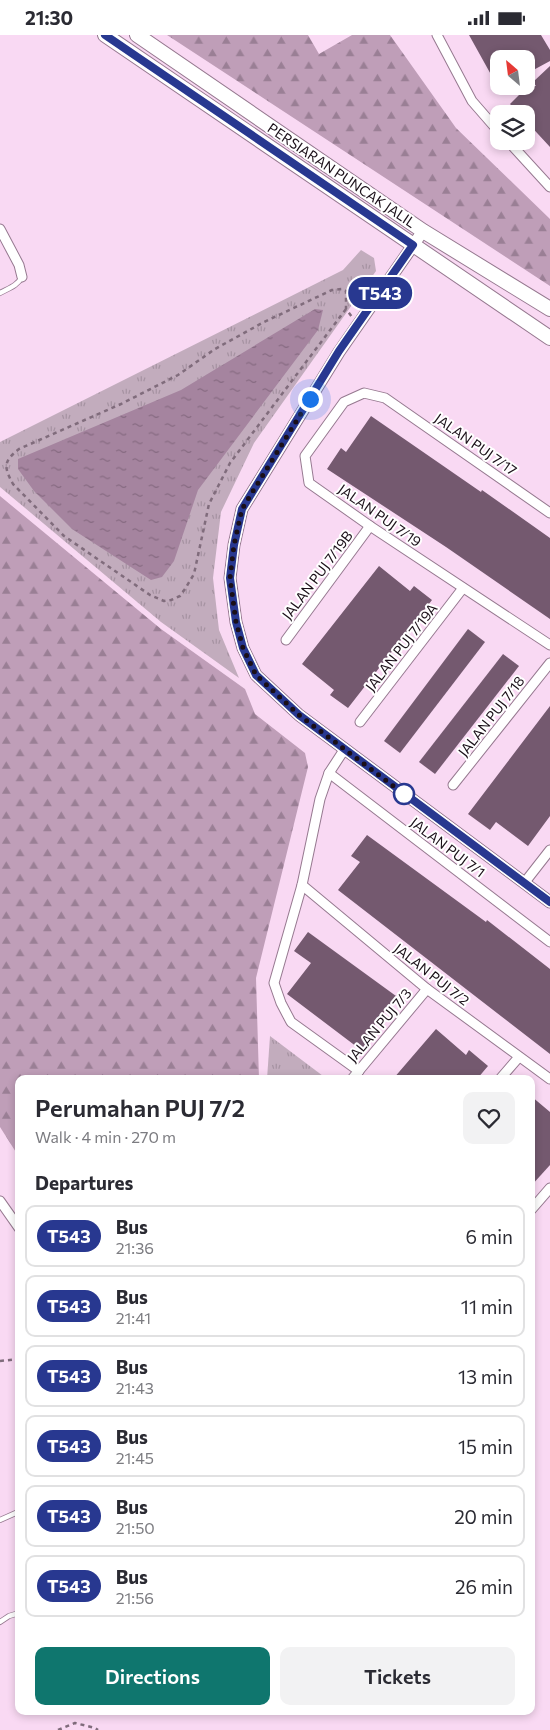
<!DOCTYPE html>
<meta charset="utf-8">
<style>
:root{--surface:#fff;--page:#f2f2f3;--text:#2b2b33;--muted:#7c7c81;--line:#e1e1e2;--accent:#0f766e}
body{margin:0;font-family:Commissioner,sans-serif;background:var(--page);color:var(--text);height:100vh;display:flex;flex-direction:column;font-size:19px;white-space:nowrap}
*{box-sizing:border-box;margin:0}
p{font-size:16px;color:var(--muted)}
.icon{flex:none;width:28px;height:28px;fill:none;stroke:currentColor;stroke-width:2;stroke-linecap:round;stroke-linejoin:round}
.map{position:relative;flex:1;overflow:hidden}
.sheet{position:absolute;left:15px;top:1040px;width:520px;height:640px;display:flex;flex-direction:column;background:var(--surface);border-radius:10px;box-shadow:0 2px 8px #0003}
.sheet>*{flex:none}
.badge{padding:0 10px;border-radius:16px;font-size:18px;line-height:32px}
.needle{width:32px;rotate:332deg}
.tools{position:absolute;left:490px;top:15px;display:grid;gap:10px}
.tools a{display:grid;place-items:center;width:45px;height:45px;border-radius:10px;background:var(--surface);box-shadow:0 2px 8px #0003;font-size:25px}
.you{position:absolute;width:25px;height:25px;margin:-12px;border:4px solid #fff;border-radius:50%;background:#1a73e8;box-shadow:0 0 0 8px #1a73e833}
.map>.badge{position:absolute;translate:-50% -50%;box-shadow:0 0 0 2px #fff}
h2{padding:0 20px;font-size:19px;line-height:45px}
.round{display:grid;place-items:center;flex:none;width:52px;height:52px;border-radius:10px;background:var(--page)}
.summary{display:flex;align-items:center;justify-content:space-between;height:85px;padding:0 20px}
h1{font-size:24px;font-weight:600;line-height:38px}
.primary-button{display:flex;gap:10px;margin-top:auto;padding:10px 20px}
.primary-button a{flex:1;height:58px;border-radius:10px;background:var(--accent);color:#fff;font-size:20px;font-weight:600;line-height:58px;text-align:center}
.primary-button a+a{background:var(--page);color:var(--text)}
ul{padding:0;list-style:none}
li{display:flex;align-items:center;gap:15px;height:62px;margin:0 10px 8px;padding:0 10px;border:2px solid var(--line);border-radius:10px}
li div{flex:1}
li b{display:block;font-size:19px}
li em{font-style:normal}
li .badge{min-width:55px;font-weight:700;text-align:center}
.status{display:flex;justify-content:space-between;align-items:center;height:35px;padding:0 25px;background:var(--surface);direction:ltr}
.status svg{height:14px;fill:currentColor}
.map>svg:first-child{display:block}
.grass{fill:url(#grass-tufts)}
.forest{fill:url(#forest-firs)}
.water{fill:url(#water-ripples)}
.building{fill:#74596f}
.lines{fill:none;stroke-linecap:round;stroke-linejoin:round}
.service-casing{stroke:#967990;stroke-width:6}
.minor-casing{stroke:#967990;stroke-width:11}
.tertiary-casing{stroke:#967990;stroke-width:13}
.secondary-casing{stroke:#967990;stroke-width:16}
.path{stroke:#806c7c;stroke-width:2.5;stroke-dasharray:4 4;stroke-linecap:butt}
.service{stroke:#fff;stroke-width:4.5}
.minor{stroke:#fff;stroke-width:9}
.tertiary{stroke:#fff;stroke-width:11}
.secondary{stroke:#fff;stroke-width:14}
.line-casing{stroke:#fff;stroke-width:11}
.line{stroke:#283890;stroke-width:8}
.walk{stroke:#1a0f18;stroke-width:5;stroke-dasharray:0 9}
.stop-dot{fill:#fff;stroke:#283890;stroke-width:2.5}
.labels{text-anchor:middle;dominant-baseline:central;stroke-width:4;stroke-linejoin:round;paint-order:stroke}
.street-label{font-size:14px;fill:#1a0f18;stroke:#fff}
</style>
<div class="status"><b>21:30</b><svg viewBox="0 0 49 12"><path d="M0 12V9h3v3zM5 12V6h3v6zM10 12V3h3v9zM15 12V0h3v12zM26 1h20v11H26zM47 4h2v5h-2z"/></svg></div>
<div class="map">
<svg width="550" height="1695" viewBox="0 0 550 1695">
<defs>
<pattern id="grass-tufts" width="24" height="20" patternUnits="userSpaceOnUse" patternTransform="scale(1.25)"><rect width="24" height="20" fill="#c2acbd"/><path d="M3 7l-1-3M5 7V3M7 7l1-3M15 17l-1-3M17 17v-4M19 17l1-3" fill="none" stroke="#a693a2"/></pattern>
<pattern id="forest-firs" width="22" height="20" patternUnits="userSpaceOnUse" patternTransform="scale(1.25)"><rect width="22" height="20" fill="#bf9eb8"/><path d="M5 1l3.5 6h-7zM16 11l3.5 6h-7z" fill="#9a7f95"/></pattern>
<pattern id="water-ripples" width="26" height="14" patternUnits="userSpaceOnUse" patternTransform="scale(1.25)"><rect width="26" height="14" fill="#a5849f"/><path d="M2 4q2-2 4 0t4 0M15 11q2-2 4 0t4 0" fill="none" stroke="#866a81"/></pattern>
</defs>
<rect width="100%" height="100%" fill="#f9d9f3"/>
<!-- grass -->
<g class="grass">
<path d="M361,215L374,223L376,236L254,408L221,477L213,543L219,595L239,643L161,587L0,452V407L343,235Z"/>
<path d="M270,1001L327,1044H267Z"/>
</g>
<!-- forest -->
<g class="forest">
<path d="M167,0H308L319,19L352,0H390L456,93L550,184V251Z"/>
<path d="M0,461L161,594L245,654L255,679L305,718L308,732L256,943L259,1044H19V1122L0,1092Z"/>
</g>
<!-- water -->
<path class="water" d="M315,274L323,275L318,295L198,455L174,526L162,542L151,545L72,494L34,456L18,434V424L181,355Z"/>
<!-- building -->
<g class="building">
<path d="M469,0H541L550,15V26L526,39V24H499V54Z"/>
<path d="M550,31V112L526,86V79H519L510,69L528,51H536L533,47Z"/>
<path d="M371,381L481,457L482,455L550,503V584L446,512L327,434L341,413L346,417Z"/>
<path d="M379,531L410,556L414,551L432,565L348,673L330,660L334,655L302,629Z"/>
<path d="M468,594L485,607L400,718L384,706Z"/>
<path d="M503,619L519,631L435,739L419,727Z"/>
<path d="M550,671V781L528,811L496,787L490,795L468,779Z"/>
<path d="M367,800L486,887L487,885L550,934V1019L338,855L360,827L351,821Z"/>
<path d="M308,897L396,961L374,991L377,993L361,1015L287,959L311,928L294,916Z"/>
<path d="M436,994L466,1020L469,1015L488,1031L477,1044H393Z"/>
<path d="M531,1061L550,1077V1130L531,1151Z"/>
</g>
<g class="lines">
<!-- service casing -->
<g class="service-casing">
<g id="service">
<path d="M0,258C9,253 17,251 22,242"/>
<path d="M0,1485L18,1477"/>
<path d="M0,1587L9,1581L19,1578"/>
</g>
</g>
<!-- minor casing -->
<g class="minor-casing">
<g id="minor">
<path d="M437,0L472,66L499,97"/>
<path d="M508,106L550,152"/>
<path d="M0,194L19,230L22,242"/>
<path d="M550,478L385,363L364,358L344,367L305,421L309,448L370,491L550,610"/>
<path d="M286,605L370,491"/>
<path d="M360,687L463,553"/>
<path d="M344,715L329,738L320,764L302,850L274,948L281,968L291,987L359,1036"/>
<path d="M329,738L550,907"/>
<path d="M453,750L550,628"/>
<path d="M525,847L550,815"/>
<path d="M302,850L427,954L550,1044"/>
<path d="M352,1044L427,954"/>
<path d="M500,1044L519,1022"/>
<path d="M0,1166L19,1193"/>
<path d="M531,1175L550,1153"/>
</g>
</g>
<!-- tertiary casing -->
<g class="tertiary-casing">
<path id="tertiary" d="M423,196L339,317L242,474L234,510L230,543L236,587L243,613L256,640L299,680L550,867"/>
</g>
<!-- secondary casing -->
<g class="secondary-casing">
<g id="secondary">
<path d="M105,0L550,303"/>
<path d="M137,0L423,196L550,274"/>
</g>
</g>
<!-- path -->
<g class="path">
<path d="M346,274L230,428L209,469L194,539L185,554L180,561L171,565L164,566L150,560L64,501L13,449C3,431 4,426 19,414L121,369L178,340L215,314L264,287L332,255L342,254L346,256V274L352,282"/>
<path d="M0,1326L19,1324"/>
<path d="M58,1695L75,1688L95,1693L98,1695"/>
</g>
<!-- service -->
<use href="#service" class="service"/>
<!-- minor -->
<use href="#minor" class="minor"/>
<!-- tertiary -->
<use href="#tertiary" class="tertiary"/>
<!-- secondary -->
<use href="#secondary" class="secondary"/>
</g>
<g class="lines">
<!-- line casing -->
<g class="line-casing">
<path id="line" d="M105,0L413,210L339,316L242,474L234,510L230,543L236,587L243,613L256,640L299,680L550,867"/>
</g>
<!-- line -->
<use href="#line" class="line"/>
<!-- walk -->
<path class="walk" d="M310,364L242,474L234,510L230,543L236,587L243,613L256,640L299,680L404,759"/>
</g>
<!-- markers -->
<circle class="stop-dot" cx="404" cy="759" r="10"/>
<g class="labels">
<!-- street labels -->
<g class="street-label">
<text transform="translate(342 140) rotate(34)">PERSIARAN PUNCAK JALIL</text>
<text transform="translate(476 409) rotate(35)">JALAN PUJ 7/17</text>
<text transform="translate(380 480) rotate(35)">JALAN PUJ 7/19</text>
<text transform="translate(317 540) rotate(-53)">JALAN PUJ 7/19B</text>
<text transform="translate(401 612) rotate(-52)">JALAN PUJ 7/19A</text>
<text transform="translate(491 681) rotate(-52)">JALAN PUJ 7/18</text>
<text transform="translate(448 812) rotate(37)">JALAN PUJ 7/1</text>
<text transform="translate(432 939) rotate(38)">JALAN PUJ 7/2</text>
<text transform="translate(379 990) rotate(-50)">JALAN PUJ 7/3</text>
</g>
</g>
</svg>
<div class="tools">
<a><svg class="needle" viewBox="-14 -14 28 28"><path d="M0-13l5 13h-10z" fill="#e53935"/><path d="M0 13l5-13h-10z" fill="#7c7c81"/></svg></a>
<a><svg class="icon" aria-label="layers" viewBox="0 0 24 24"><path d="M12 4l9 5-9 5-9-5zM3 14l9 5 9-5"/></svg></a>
</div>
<div class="you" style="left:310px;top:364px"></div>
<b class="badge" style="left:380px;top:258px;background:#283890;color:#fff">T543</b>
<section class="sheet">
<div class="summary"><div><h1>Perumahan PUJ 7/2</h1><p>Walk · 4 min · 270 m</p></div><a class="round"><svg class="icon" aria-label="heart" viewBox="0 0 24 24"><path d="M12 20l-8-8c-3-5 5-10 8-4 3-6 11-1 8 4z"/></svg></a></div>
<h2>Departures</h2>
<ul>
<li><span class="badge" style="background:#283890;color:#fff">T543</span><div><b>Bus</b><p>21:36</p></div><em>6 min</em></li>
<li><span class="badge" style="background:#283890;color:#fff">T543</span><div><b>Bus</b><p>21:41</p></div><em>11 min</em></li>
<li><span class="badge" style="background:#283890;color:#fff">T543</span><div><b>Bus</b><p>21:43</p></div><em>13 min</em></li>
<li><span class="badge" style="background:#283890;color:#fff">T543</span><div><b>Bus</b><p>21:45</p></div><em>15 min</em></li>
<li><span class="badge" style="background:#283890;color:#fff">T543</span><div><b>Bus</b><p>21:50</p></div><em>20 min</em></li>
<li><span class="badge" style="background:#283890;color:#fff">T543</span><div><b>Bus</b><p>21:56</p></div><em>26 min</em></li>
</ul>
<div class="primary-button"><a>Directions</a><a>Tickets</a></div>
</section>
</div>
